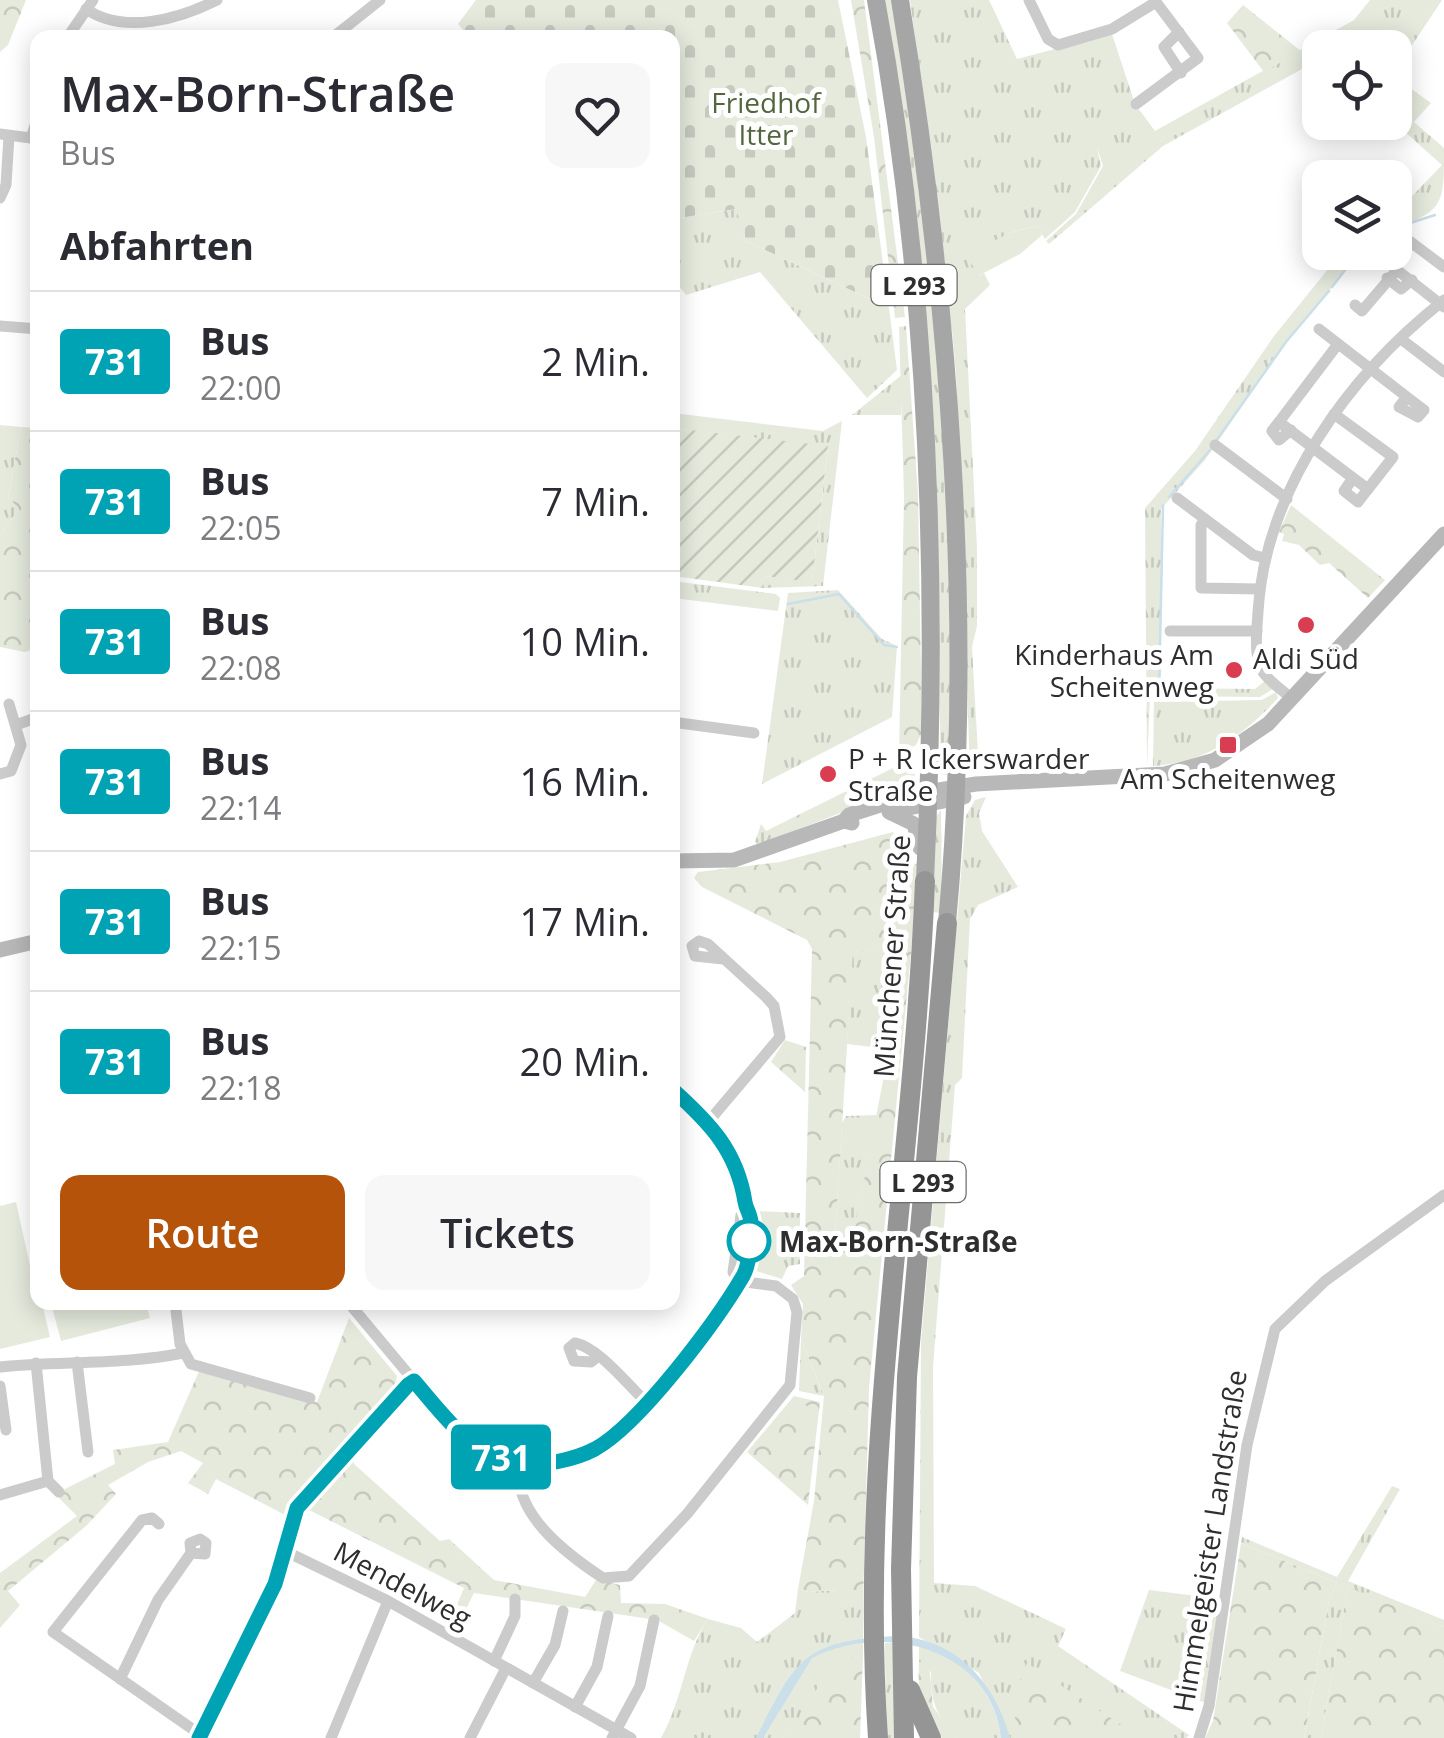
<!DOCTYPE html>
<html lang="de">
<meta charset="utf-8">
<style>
:root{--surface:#fff;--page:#f7f7f7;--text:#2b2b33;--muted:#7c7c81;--line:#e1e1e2;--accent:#b45309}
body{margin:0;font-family:"Open Sans",sans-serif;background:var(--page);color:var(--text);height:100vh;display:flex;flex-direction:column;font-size:38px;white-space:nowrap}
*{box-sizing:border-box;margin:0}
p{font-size:32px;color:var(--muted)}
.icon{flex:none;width:55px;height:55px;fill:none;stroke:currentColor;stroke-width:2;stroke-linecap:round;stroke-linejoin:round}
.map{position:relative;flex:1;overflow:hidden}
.drawer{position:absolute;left:30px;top:30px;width:650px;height:1280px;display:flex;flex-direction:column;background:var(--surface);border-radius:20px;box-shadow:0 5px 25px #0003}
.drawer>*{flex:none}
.badge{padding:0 20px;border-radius:8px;font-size:35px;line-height:65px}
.fabs{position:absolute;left:1302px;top:30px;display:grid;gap:20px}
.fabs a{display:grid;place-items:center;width:110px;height:110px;border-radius:20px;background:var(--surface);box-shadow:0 5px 25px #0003;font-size:50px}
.map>.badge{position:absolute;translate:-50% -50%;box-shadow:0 0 0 5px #fff}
h2{padding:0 30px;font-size:38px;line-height:90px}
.round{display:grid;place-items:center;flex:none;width:105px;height:105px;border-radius:20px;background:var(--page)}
.headline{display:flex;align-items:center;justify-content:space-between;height:170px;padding:0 30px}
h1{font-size:48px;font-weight:600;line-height:75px}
.primary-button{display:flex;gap:20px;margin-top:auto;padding:20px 30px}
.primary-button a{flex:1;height:115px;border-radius:20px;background:var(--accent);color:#fff;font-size:40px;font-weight:600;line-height:115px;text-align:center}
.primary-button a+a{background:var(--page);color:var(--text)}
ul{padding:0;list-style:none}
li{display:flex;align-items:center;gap:30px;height:140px;padding:0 30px;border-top:2px solid var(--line)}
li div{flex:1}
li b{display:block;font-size:38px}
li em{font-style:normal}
li .badge{min-width:110px;font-weight:700;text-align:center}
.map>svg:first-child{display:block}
.grass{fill:url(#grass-tufts)}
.forest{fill:url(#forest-crowns);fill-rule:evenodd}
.cemetery{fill:url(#cemetery-stones)}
.garden{fill:url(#garden-furrows)}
.pitch{fill:#e5eadd}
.water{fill:#cadfe9}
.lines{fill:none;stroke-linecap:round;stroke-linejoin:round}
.stream{stroke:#cadfe9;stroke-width:2.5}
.street{stroke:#cbcbcb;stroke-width:11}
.secondary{stroke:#b8b8b8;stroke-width:15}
.primary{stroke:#a6a6a6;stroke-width:18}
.highway{stroke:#959595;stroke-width:20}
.line-casing{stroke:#fff;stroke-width:22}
.line{stroke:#00a3b4;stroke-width:15}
.poi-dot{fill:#d83d51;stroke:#fff;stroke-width:4}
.stop-dot{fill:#fff;stroke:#00a3b4;stroke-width:5}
.labels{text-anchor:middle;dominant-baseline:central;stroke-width:10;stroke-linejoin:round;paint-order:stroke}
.shield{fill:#fff;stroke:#6d6d6d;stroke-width:2.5}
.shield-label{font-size:25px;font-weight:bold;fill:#2e2e2e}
.park-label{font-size:28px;fill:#53663f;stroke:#fff}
.poi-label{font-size:28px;fill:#2e2e2e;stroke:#fff}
.street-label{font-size:28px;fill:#2e2e2e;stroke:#fff}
.stop-label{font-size:28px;font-weight:bold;fill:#2e2e2e;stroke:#fff;text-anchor:start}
</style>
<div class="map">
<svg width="1444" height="1738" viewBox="0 0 1444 1738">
<defs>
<pattern id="grass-tufts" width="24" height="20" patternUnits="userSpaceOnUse" patternTransform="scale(2.5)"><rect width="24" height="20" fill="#e5eadd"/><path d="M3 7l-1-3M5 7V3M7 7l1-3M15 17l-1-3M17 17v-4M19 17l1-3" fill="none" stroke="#c5c9be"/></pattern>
<pattern id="forest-crowns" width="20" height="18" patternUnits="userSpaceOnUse" patternTransform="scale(2.5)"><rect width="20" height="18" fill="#e5eadd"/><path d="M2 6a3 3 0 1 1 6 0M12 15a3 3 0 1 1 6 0" fill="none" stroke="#c5c9be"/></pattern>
<pattern id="cemetery-stones" width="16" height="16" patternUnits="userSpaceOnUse" patternTransform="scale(2.5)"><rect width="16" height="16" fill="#e5eadd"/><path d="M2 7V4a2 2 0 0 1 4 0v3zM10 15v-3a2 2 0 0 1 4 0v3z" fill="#c5c9be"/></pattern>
<pattern id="garden-furrows" width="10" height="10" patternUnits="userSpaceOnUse" patternTransform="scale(2.5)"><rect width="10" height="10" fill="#e5eadd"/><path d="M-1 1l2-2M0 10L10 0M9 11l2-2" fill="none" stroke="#c5c9be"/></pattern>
</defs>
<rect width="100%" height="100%" fill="#fff"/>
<!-- grass -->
<g class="grass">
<path d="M881,0H894C935,255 959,516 948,775L941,774L937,583Z"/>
<path d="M910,0H989L1017,59L1112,34L1135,104L1155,131L1354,20L1370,0H1442L1395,71V48H1320V59L1163,146L1049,244L1046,241L1076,214L1103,166L1097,147L1101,166L1075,212L1045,239L1037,226L1009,233L979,276L984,273L990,285L965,309L977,548V626L972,647L979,771L970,773L956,374L952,329L947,325L945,301L949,293Z"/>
<path d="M1395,77L1431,103L1414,122L1444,148C1444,205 1444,210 1395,229V214L1442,165L1395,123Z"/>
<path d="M737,209L746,241L889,308L897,370L867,398L760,272L686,295L673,279L672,219Z"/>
<path d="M1341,253H1360L1286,343L1204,461L1161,509V688L1255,689L1265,681L1273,689L1260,697L1150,696L1147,766L1145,508L1195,451L1274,336Z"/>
<path d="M903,374L901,415H852Z"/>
<path d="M673,413L823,431L842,421L823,586L763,588L764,576L812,581L828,447L673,428Z"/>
<path d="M0,425L21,427L8,497L19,509L0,535Z"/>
<path d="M672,581L776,594L780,598L778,611L673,598Z"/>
<path d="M838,590L882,639L897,646L892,717L762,784L788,593Z"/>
<path d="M1276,692L1278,698C1244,735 1205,763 1153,766L1154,702L1262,700Z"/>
<path d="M903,763L915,774L912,785L758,845L755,842L761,824L766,831Z"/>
<path d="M986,797L979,813L982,831L1018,887L978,905L970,919L962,1078L955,1085L933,1367L934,1583L975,1586L1066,1629L1058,1646L1189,1735L1186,1738H1010L979,1673L919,1637L921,1342L966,816L975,800Z"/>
<path d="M941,810L942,913L931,912L935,818Z"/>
<path d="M852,951L900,952L889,1049L847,1044Z"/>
<path d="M877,1115L855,1229L835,1238L842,1123L846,1116Z"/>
<path d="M758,1211L800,1213V1264L788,1266L782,1279L753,1270Z"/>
<path d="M801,1339L824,1396L799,1391Z"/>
<path d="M1392,1486L1400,1489L1348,1581L1444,1620V1627L1348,1588L1321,1738H1304L1329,1601L1337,1583L1241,1543L1242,1537L1337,1577Z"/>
<path d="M798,1589L808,1592L837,1590L846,1604H863V1656C816,1659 815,1718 782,1738H661C684,1697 684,1656 708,1619L741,1628L757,1642L795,1613Z"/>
<path d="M1149,1590L1221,1599L1206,1703L1120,1671Z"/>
<path d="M885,1643H895L898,1738H886Z"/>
<path d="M919,1646C963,1657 996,1692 1001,1738H957C937,1717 930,1701 931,1672L919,1662Z"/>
</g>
<!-- forest -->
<g class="forest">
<path d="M0,0H26L8,45L0,52Z"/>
<path d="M851,0H864L905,317L895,318L874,137Z"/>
<path d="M1243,5L1301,51L1264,72L1227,23Z"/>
<path d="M906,326L918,494L922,732L916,745L899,755L904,496L899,327Z"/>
<path d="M21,427L38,428L37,648L25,652L0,647V535L19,509L8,497Z"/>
<path d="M1291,505L1385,580L1368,598L1329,563L1320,565L1299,545L1282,541L1284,534L1279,532Z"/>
<path d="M893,832L903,845L900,909L906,908L911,866L918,863L915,911L869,1388L863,1604H846L836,1590L808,1592L798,1589L814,1501L824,1396L801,1339L803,1304L791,1285L804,1276L812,949L807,940L702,887L694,878L698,872L780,862ZM853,951L900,953L889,1049L855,1228L835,1238Z"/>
<path d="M785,1040L806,1047L805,1092L771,1062Z"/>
<path d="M349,1318L397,1376L396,1383L300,1492L287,1516L216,1479L208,1494L188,1483L203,1463L181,1451L148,1462L108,1485L116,1494L86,1526L8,1591L20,1605L0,1628V1573L77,1516L55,1494L115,1464L113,1450L168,1442L200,1369L317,1402Z"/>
<path d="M794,1396L820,1402L808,1505L747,1452Z"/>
<path d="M352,1457L354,1464L440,1541L449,1539L494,1580L585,1597L596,1580L620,1585L621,1603L665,1604L708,1619L694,1641L657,1620L474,1593L456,1629L449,1626L450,1621L464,1588L305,1508Z"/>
<path d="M1241,1543L1337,1583L1329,1601L1304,1738H1205L1213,1721Z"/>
<path d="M1348,1587L1444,1627V1738H1321Z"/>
<path d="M863,1656L860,1738H782C816,1716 813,1658 863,1656Z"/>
<path d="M919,1662L929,1663L933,1707L957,1738H942C922,1716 917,1691 919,1662Z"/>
<path d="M1027,1663L1141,1738H1023L1010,1705Z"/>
</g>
<!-- cemetery -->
<path class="cemetery" d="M476,0H838L866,137L889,308L746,241L736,209L673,219L672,38L469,37L458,24Z"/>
<!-- garden -->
<path class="garden" d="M673,428L828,446L812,582L765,576L763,588L673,576Z"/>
<!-- pitch -->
<g class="pitch">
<path d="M1038,226L1042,235L1020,254L978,276L967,255L1009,233Z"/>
<path d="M16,1202L38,1302L42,1303L50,1337L0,1349V1206Z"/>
<path d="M51,1303H146L150,1318L61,1341Z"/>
<path d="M800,1402L812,1409L810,1437L783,1419Z"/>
</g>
<!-- water -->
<path class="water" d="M895,1636C955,1638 995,1681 1010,1738H1001C992,1648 883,1621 812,1658L763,1738H756C796,1659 803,1641 895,1636Z"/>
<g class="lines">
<!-- stream -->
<g class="stream">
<path d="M1398,227L1435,215"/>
<path d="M1332,287L1359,252"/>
<path d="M1216,441L1286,342L1329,291"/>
<path d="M1169,497L1212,448"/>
<path d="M788,604L839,594L884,645L897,647"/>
<path d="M1159,694L1163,505"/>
</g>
<!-- street -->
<g class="street">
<path d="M1029,0L1048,39L1058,45L1112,29L1156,2L1198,58L1136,104"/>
<path d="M86,9C124,35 179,19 217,0"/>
<path d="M1179,32L1164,47L1181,73"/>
<path d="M67,38L93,0"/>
<path d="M332,38L380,0"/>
<path d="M0,134L38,139"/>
<path d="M31,138L38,116"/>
<path d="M0,198L6,185L9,136"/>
<path d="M1396,231L1444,267"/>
<path d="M1387,278L1401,289L1412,280"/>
<path d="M1355,305L1362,311L1397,270L1444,307"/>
<path d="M0,326L38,329"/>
<path d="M1319,329L1407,397L1399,407L1418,417L1424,410L1407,397"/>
<path d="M1401,339L1444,372"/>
<path d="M1338,344L1279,422L1353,478L1344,491L1358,502L1368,489L1353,478"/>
<path d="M1334,414L1393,457L1368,489"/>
<path d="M1279,422L1272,431L1279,440L1291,430"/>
<path d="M1215,445L1287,499"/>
<path d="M1177,498L1253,555L1265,558"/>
<path d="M1205,519L1201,525V588L1259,589"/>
<path d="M1170,631H1257"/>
<path d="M1291,698C1282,690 1270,682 1263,672C1253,657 1257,629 1258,612C1265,489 1350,374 1444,300"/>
<path d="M672,722L754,733"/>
<path d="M16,725L38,717"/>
<path d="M0,774L11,771L21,745L9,704"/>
<path d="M709,1121L780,1037L774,1006L766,997L708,944L699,941L692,946L695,956L723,959"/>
<path d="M738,1281L733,1272L741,1215L746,1209"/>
<path d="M175,1302L180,1344L191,1364L310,1398"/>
<path d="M348,1302L445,1418L480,1448L519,1464L566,1459L600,1446L623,1427L707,1332L745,1273L751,1222L736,1163L709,1121L672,1089"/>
<path d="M597,1357L591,1362L574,1361L569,1348L575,1343C599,1348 627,1384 646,1402"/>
<path d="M77,1362L88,1452"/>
<path d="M36,1363L48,1481L59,1492"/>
<path d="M0,1367C61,1361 124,1365 183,1353"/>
<path d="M0,1386L6,1430"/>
<path d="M519,1464C512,1513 565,1553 603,1578L629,1576L687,1514L790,1385L797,1312L793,1299L776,1286L738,1281"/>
<path d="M0,1495L48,1481"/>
<path d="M159,1524L152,1518L142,1520L53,1632L201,1735"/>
<path d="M287,1552L388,1601L631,1738"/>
<path d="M494,1661L515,1616V1599"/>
<path d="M120,1679L158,1600L191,1553L190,1543L200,1539L206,1543L205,1554L191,1553"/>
<path d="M533,1683L555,1645L563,1611"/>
<path d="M575,1707L597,1667L608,1616"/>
<path d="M199,1738L275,1584L301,1500L413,1381"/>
<path d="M331,1738L388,1601"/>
<path d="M470,1738L506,1668"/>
<path d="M612,1738L640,1686L654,1620"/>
<path d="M1199,1738L1209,1706L1247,1445L1275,1329L1325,1281L1444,1195"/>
</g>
<!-- secondary -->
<g class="secondary">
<path d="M889,812L964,797"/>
<path d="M891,813L914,824L920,848"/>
<path d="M844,821L849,815L914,794L976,784L1165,774L1215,760L1268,724L1444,534"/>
<path d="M672,861L734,860L844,821L852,823"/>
<path d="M0,950L38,941"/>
</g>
<!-- primary -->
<g class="primary">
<path d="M876,0C930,289 939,588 925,881"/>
<path d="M900,0C949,296 975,624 947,923"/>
</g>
<!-- highway -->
<g class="highway">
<path d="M910,1690L931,1738"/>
<path d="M878,1738C858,1451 914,1167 925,881"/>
<path d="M904,1738L901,1569L907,1377L947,923"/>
</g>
</g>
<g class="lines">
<!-- line casing -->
<g class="line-casing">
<path id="line" d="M199,1738L275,1584L297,1508L408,1385L414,1381C442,1413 473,1459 520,1464C543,1466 574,1460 595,1449C640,1424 716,1322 743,1276C750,1264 751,1237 751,1223C751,1215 746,1209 745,1202C737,1151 710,1123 672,1089"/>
</g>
<!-- line -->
<use href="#line" class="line"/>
</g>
<!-- markers -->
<g class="poi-dot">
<circle cx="1306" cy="625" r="10"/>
<circle cx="1234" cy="670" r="10"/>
<rect x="1218" y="735" width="20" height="20" rx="5"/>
<circle cx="828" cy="774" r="10"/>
</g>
<circle class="stop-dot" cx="749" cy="1241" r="20"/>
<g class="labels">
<!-- shield labels -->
<g class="shield">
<rect x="871.5" y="265" width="85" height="40" rx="8"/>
<rect x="880.5" y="1162" width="85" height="40" rx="8"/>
</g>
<g class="shield-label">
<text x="914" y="285">L 293</text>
<text x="923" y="1182">L 293</text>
</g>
<!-- park labels -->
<g class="park-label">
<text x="766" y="102">Friedhof<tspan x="766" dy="32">Itter</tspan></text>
</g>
<!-- poi labels -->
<g class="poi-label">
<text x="1214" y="654" text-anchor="end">Kinderhaus Am<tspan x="1214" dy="32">Scheitenweg</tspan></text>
<text x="1306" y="658">Aldi Süd</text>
<text x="848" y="758" text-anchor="start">P + R Ickerswarder<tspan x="848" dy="32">Straße</tspan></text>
<text x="1228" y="778">Am Scheitenweg</text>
</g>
<!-- street labels -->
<g class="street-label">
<text transform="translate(891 956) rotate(-86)">Münchener Straße</text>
<text transform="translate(1209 1541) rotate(-81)">Himmelgeister Landstraße</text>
<text transform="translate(403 1584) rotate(28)">Mendelweg</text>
</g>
<!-- stop labels -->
<g class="stop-label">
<text x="779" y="1241">Max-Born-Straße</text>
</g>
</g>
</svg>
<div class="fabs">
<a><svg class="icon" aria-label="locate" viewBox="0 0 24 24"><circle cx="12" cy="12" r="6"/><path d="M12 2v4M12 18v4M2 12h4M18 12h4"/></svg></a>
<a><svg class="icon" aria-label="layers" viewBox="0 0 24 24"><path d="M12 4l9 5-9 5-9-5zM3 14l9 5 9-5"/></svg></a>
</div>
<b class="badge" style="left:501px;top:1457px;background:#00a3b4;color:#fff">731</b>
<section class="drawer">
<div class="headline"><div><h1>Max-Born-Straße</h1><p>Bus</p></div><a class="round"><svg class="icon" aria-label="heart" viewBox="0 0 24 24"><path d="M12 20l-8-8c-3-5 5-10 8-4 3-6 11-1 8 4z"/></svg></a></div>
<h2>Abfahrten</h2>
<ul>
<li><span class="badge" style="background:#00a3b4;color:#fff">731</span><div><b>Bus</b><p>22:00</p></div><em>2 Min.</em></li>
<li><span class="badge" style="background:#00a3b4;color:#fff">731</span><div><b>Bus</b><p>22:05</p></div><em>7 Min.</em></li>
<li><span class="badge" style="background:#00a3b4;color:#fff">731</span><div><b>Bus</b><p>22:08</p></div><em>10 Min.</em></li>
<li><span class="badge" style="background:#00a3b4;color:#fff">731</span><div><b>Bus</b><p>22:14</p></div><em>16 Min.</em></li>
<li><span class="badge" style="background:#00a3b4;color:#fff">731</span><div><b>Bus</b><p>22:15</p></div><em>17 Min.</em></li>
<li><span class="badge" style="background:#00a3b4;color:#fff">731</span><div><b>Bus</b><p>22:18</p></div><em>20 Min.</em></li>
</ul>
<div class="primary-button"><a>Route</a><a>Tickets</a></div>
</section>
</div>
